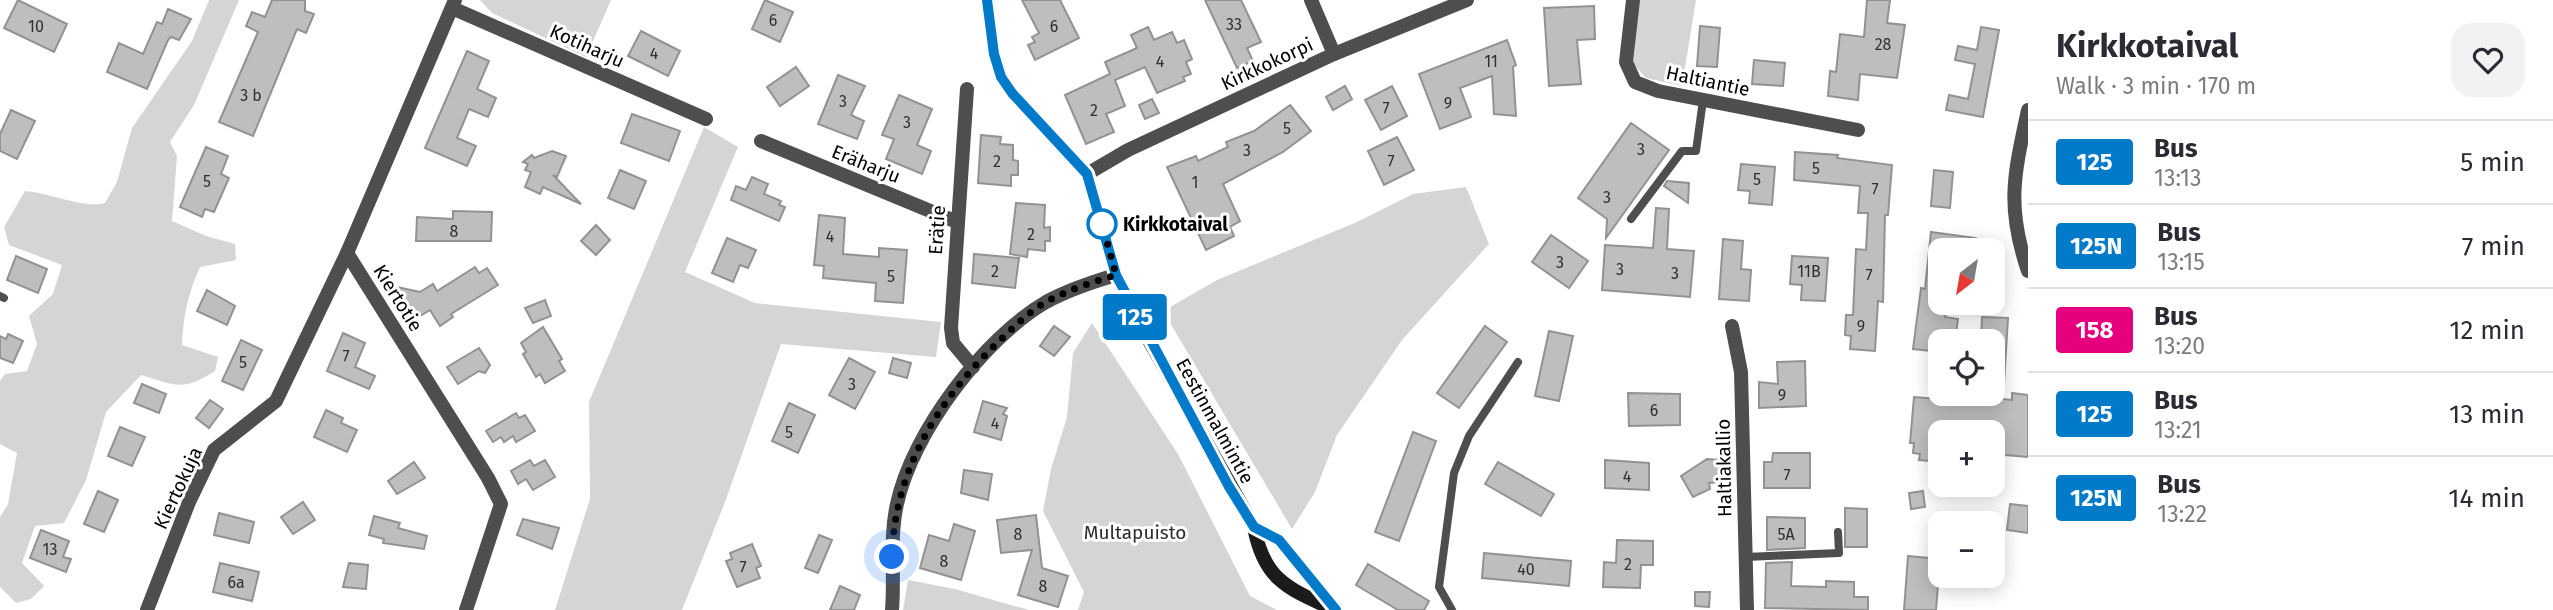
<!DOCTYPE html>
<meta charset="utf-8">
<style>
:root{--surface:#fff;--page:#f2f2f3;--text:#2b2b33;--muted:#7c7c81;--line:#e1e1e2}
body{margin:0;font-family:"Fira Sans",sans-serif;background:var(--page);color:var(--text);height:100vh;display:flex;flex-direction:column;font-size:26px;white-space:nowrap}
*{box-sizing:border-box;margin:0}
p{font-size:23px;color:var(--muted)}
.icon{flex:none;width:38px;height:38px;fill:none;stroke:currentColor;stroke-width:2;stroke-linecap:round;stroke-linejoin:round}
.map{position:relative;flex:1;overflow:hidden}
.sheet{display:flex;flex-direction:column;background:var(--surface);width:525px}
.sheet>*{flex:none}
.badge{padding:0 14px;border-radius:5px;font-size:24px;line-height:46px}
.needle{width:46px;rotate:211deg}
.buttons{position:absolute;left:1928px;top:238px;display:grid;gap:14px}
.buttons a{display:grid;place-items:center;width:77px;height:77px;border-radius:14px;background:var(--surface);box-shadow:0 4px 18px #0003;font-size:35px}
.you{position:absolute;width:35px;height:35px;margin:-18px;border:5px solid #fff;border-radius:50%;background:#1a73e8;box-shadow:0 0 0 10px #1a73e833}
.map>.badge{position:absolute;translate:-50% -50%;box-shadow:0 0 0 4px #fff}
.round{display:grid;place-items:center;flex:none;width:74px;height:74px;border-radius:21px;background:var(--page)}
.head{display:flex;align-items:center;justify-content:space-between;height:119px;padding:0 28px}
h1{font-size:33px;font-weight:700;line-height:52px}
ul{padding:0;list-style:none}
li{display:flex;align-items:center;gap:21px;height:84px;padding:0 28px;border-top:2px solid var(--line)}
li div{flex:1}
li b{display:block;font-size:26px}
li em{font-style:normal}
li .badge{min-width:77px;font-weight:700;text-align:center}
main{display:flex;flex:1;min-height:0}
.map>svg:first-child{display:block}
.green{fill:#d5d5d5}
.building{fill:#bebebe;stroke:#929292;stroke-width:2}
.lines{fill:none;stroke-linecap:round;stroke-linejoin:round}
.lane{stroke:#4e4e4e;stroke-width:8}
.street{stroke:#4e4e4e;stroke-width:14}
.secondary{stroke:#1b1b1b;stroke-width:14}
.line-casing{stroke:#fff;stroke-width:16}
.line{stroke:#007ac9;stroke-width:10}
.walk{stroke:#000;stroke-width:7;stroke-dasharray:0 12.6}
.stop-dot{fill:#fff;stroke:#007ac9;stroke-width:3.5}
.labels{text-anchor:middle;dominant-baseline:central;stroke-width:6;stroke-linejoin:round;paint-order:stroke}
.number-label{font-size:16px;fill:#303030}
.street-label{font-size:19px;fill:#000;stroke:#fff}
.stop-label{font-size:19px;font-weight:bold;fill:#000;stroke:#fff;text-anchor:start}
.park-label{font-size:19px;fill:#2c2c2c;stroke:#fff}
</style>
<main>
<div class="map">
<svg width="2028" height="610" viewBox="0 0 2028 610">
<rect width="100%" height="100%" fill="#fff"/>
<!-- green -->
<g class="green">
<path d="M209,0H239L194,105L170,142L177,156L172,221L206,236L235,244L236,260L200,267C188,293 183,317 182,345L218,357L215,371C183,392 175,385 141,375L106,412L86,480L64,523L35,526L22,563L44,586L31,599L16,603L0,587V517L8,504L17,453L0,444V381L5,374L27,371L37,344L29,316L53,294L62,265L9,245L4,227L25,191C50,193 85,209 105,203L117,182L132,128L192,41Z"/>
<path d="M480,0H611L586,57L492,13Z"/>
<path d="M1639,0H1696L1682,86L1646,78L1633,64Z"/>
<path d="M704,127L738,147L685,272L755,303L941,322L936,357L781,344L725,502L682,610H555L590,499L589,402Z"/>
<path d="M1466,187L1489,244L1402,340L1337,435L1315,492L1292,529L1163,311L1217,280L1357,222L1413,194Z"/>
<path d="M1092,323L1178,454L1250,596L1277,610H1078L1084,592L1043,511L1051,469L1067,417L1073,353Z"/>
<path d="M908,580L955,589L1029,610H903Z"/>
</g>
<!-- building -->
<g class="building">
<path d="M18,0L67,24L54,52L4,28Z"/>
<path d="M272,0H305V11L314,14L306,33L297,29L253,136L219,122L258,32L246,26L252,12L265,17Z"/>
<path d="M765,0L793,12L780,42L752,29Z"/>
<path d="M1022,0H1060L1079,38L1035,60L1028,45L1035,42L1032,37L1039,33Z"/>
<path d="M1205,0H1241L1261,42L1247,48L1253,61L1237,68Z"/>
<path d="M1867,0H1890L1887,23L1905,25L1897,78L1860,74L1858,100L1828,96L1830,71L1836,72L1840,34L1864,37Z"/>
<path d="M1594,6L1595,39L1577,40L1581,84L1549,86L1544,8Z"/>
<path d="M168,9L191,19L179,40L171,37L168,40L147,89L107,72L119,43L143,54L157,22L162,24Z"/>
<path d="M1700,26L1720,28L1717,67L1697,66Z"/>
<path d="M1148,27L1154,40L1172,32L1177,43L1184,40L1192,59L1186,62L1191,74L1183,77L1185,81L1157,93L1145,67L1115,80L1125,106L1106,114L1114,132L1086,144L1065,95L1110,74L1105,62L1137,48L1131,35Z"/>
<path d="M1981,27L1999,30L1983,117L1946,110L1949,95L1968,99L1975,64L1955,60L1958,46L1977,50Z"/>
<path d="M641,31L680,51L668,76L628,56Z"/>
<path d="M1507,40L1516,65L1513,67L1516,116L1494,114L1492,76L1460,88L1471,117L1440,129L1419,74Z"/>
<path d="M467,51L489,61L477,89L496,98L488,117L469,109L457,138L476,146L467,166L425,148Z"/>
<path d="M1754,60L1785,63L1783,86L1752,84Z"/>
<path d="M796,67L809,86L780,106L767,87Z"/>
<path d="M838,75L865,86L851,115L864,121L857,139L818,124Z"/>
<path d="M1345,86L1352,99L1333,110L1326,97Z"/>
<path d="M1392,86L1407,116L1381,130L1365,100Z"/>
<path d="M899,95L932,109L917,145L931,151L922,174L886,159L894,139L882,135Z"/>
<path d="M1152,99L1159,113L1145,119L1139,105Z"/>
<path d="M1290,105L1311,131L1283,152L1223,184L1240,221L1230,227L1234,236L1206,250L1167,167L1196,156L1198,161L1228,147L1226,142L1254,131Z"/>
<path d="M11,110L35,121L17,159L0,151V134Z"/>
<path d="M632,114L680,131L669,161L621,143Z"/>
<path d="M1631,123L1669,150L1606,238L1607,219L1578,198Z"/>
<path d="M981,135L1001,137L1000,144L1013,145V160L1018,161V175H1011V186L978,183Z"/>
<path d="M1397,137L1414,170L1384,185L1368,151Z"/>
<path d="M206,147L228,156L221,174L229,178L214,212L205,209L202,217L180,207Z"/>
<path d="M552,151L566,156L557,177L553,175L581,204L543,187L540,194L525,187L531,172L525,170L528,164L523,162L532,155L534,158Z"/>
<path d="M1795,152L1838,155L1837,158L1892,165L1888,215H1885L1883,302L1878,301L1875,351L1850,349L1851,336L1845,335L1846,315H1853L1856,249L1866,250L1868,213H1858L1860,186L1794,180Z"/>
<path d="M1741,164L1775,167L1772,205L1749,203L1750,191L1738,190Z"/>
<path d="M620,170L646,181L634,209L608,198Z"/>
<path d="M1934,170L1953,172L1950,208L1931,206Z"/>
<path d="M752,177L768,184L764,194L781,201L779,205L785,207L779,221L731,200L736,186L746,190Z"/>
<path d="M1667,181L1689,183L1688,203L1664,186Z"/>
<path d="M1016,203L1045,205L1044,228L1050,227V241H1045V251L1028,249L1027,257L1010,254Z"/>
<path d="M1656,208L1669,209L1667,249L1694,251L1690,297L1602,290L1605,245L1653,248Z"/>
<path d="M453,211L492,212L491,241H416L417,217L453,219Z"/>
<path d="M819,215L845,218L843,254L879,257V248L907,250L903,303L875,301L876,283L823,278L824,266L814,265Z"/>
<path d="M596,225L610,240L596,255L581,241Z"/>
<path d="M1931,232L1976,238L1975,250H1941V303H1947L1945,317L1958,319L1955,341H1941V352L1913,349L1921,288L1925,289Z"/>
<path d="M1551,235L1588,261L1569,288L1532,262Z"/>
<path d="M727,238L756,250L748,268L740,265L733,282L712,273Z"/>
<path d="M1723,239L1743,241L1741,269L1751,270L1749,301L1719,299Z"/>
<path d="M974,254L1019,258L1015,288L972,283Z"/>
<path d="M16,256L47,269L38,293L7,280Z"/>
<path d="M1792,256L1828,258L1825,301L1801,300L1802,285L1790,284Z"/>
<path d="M475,267L479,273L487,268L498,285L451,314L453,317L440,326L430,310L417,318L397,287L420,292L433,284L437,291Z"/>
<path d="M207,290L235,306L227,325L197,311Z"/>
<path d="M545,300L551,316L533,323L525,308Z"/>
<path d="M1982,317L2008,318L2004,383H1993V341H1981Z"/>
<path d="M1054,326L1070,337L1054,356L1040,346Z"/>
<path d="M1485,326L1507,342L1459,408L1437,393Z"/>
<path d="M543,327L562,359L559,361L565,371L545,383L540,374L536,377L523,354L526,352L521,343Z"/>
<path d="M1549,331L1573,336L1559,401L1535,396Z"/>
<path d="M343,333L365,343L355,367L375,376L369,389L327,371Z"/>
<path d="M8,334L23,341L13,363L0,358V336L6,339Z"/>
<path d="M241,340L262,350L243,390L222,381Z"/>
<path d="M479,348L490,365L485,373L479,371L458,384L447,367Z"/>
<path d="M849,358L875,372L855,409L829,395Z"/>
<path d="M893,358L911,363L907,378L889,373Z"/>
<path d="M1805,361L1806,406L1759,408V382L1778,384L1777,362Z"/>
<path d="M142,384L166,394L159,413L134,403Z"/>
<path d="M1628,393L1680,394V425L1629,426Z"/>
<path d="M2012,393L2028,395V457L1993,454V432H1941V462L1919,460L1920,454L1913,453L1914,443H1910L1914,397L1964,401V395L2012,400Z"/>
<path d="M210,400L223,409L209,428L196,418Z"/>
<path d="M983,401L1007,408L1003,414L1007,416L1001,440L974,432Z"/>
<path d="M789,403L815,415L798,453L772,441Z"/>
<path d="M326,410L343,418L341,423L357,430L347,452L314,437Z"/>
<path d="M516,413L519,418L525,415L535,431L516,442L513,436L504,442L501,437L493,442L486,431Z"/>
<path d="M120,427L145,437L132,466L108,456Z"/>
<path d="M1413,432L1436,441L1399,541L1375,532Z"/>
<path d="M1773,453H1810V488H1764V462H1772Z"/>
<path d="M1707,459L1721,460V482L1709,483L1710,489L1693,497L1681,476Z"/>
<path d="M530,460L534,466L545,460L555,477L533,490L526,479L518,484L511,471Z"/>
<path d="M1605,460L1649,463V490L1605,488Z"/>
<path d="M414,462L425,478L397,494L388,481Z"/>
<path d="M1498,462L1554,494L1541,516L1485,484Z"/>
<path d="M964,470L992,474L988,500L961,493Z"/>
<path d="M98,491L118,500L104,532L84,524Z"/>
<path d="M1923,491L1925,507L1911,509L1909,493Z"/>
<path d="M303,502L315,520L293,534L281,517Z"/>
<path d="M2010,504L2028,506V533L2007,530Z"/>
<path d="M1845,508L1867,509V547H1845Z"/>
<path d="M219,513L254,522L249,543L214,535Z"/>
<path d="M1036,515L1042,568L1068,576L1058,607L1018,595L1032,550L1001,553L997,520Z"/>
<path d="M374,516L400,523L398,528L427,536L424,549L383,543L384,539L369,535Z"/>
<path d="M1767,517L1805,518V548L1767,550Z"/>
<path d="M523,519L559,528L552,549L517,535Z"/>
<path d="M954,524L975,531L961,580L920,568L929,535L949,541Z"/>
<path d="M41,530L69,541L63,557L71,559L66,572L30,558Z"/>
<path d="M819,535L832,540L818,573L805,568Z"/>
<path d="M1617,540L1653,541V565H1641L1640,588L1603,587L1604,562L1616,563Z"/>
<path d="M752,544L761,566L756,568L760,578L737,587L726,561L732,559L730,553Z"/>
<path d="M1484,553L1571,561L1569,586L1482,578Z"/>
<path d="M1908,556L1940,559L1936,610H1904Z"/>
<path d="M1792,562L1791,586L1826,587V581L1854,582V597H1868V610L1765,608L1766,563Z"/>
<path d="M220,563L259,572L252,601L213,592Z"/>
<path d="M349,563L368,565L366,589L343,587Z"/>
<path d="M1368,564L1429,601L1424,610H1398L1356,585Z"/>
<path d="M840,586L860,595L854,610H830Z"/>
<path d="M1695,592H1710L1709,607L1695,606Z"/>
</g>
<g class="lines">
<!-- lane -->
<g class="lane">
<path d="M1631,219L1682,151H1696L1703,100"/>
<path d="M0,296L4,298"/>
<path d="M1746,557L1839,553L1838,532"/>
<path d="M1452,610L1439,587L1454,473L1469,436L1518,362"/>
</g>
<!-- street -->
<g class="street">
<path d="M455,0L347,253L488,478L501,504L466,610"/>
<path d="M1311,0L1334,54"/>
<path d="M1633,0L1626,62L1635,82L1658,91L1858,130"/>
<path d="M452,8L706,119"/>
<path d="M967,89L951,328L953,343L973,367"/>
<path d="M2028,110C2014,175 2006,206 2028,271"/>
<path d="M761,141L957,222"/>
<path d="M1087,174L1128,150L1334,54L1467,0"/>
<path d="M1732,326L1741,372L1747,610"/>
<path d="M147,610L189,502L214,450L276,401L347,253"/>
<path d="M892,610C895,574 889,539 897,504C912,433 984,338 1046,302C1068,290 1092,282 1116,275"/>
</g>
<!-- secondary -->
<g class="secondary">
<path d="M987,0L994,54L1001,77L1012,93L1087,174L1116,275L1131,308L1254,527C1264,581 1289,589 1335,610"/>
<path d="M1254,527L1278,540L1336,609"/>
</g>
</g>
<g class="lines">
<!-- line casing -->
<g class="line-casing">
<path id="line" d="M987,0L994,54L1001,77L1012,93L1087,174L1116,275L1228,485L1254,527L1279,540L1336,610"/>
</g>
<!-- line -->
<use href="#line" class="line"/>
<!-- walk -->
<path class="walk" d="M892,557C894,471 937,402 997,343C1013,328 1027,313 1046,302C1068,290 1092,282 1116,275L1101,220L1102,224"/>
</g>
<!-- markers -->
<circle class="stop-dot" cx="1102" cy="224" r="14"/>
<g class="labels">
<!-- number labels -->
<g class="number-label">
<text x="773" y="20">6</text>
<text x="1234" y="24">33</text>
<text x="36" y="26">10</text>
<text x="1054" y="26">6</text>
<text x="1883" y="44">28</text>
<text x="654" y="53">4</text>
<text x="1160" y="61">4</text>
<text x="1491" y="61">11</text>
<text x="251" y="95">3 b</text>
<text x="843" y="101">3</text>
<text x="1448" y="103">9</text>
<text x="1386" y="108">7</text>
<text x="1094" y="110">2</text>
<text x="907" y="122">3</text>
<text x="1287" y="128">5</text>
<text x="1641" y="149">3</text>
<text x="1247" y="150">3</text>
<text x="997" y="161">2</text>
<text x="1391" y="161">7</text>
<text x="1816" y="168">5</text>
<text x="1757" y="179">5</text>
<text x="207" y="181">5</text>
<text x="1195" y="182">1</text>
<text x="1875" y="189">7</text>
<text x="1607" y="197">3</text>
<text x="454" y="231">8</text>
<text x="1031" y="234">2</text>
<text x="830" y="236">4</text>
<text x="1560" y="262">3</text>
<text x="1620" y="269">3</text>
<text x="995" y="271">2</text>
<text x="1809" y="271">11B</text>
<text x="1675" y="273">3</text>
<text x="1869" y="275">7</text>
<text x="891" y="276">5</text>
<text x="1861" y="326">9</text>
<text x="346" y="356">7</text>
<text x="243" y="362">5</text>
<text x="852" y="384">3</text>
<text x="1782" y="395">9</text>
<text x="1654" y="410">6</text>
<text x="995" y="423">4</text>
<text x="789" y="432">5</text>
<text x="1787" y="475">7</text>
<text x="1627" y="476">4</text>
<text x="1018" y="534">8</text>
<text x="1786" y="534">5A</text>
<text x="50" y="549">13</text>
<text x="944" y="561">8</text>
<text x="1628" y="564">2</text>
<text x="743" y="567">7</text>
<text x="1526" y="569">40</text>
<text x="236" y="582">6a</text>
<text x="1043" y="586">8</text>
</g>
<!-- street labels -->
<g class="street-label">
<text transform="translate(587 46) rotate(24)">Kotiharju</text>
<text transform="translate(1267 64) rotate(-25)">Kirkkokorpi</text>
<text transform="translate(1708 81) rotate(12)">Haltiantie</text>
<text transform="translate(866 164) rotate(22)">Eräharju</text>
<text transform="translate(937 230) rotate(-86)">Erätie</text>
<text transform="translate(398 298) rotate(58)">Kiertotie</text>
<text transform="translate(1215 421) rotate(61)">Eestinmalmintie</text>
<text transform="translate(1724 468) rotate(-91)">Haltiakallio</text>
<text transform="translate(178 488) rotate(-65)">Kiertokuja</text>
</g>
<!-- stop labels -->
<g class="stop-label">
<text x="1123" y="224">Kirkkotaival</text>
</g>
<!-- park labels -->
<g class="park-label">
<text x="1135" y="532">Multapuisto</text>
</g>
</g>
</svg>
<div class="buttons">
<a><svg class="needle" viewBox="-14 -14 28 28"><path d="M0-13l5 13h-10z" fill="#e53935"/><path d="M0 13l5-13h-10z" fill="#7c7c81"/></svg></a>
<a><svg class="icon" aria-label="locate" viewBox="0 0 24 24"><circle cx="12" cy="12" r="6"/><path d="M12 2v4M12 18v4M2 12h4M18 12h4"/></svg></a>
<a>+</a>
<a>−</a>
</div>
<div class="you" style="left:892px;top:557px"></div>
<b class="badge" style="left:1135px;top:317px;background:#007ac9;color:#fff">125</b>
</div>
<section class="sheet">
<div class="head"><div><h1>Kirkkotaival</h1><p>Walk · 3 min · 170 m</p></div><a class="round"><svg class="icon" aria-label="heart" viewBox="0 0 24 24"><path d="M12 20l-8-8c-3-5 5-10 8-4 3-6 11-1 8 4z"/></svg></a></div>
<ul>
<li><span class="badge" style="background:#007ac9;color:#fff">125</span><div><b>Bus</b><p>13:13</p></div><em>5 min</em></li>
<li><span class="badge" style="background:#007ac9;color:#fff">125N</span><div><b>Bus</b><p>13:15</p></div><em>7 min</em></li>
<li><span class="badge" style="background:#e6007e;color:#fff">158</span><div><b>Bus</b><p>13:20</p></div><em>12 min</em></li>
<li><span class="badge" style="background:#007ac9;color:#fff">125</span><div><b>Bus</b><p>13:21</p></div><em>13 min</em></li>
<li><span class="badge" style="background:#007ac9;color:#fff">125N</span><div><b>Bus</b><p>13:22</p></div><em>14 min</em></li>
</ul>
</section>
</main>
